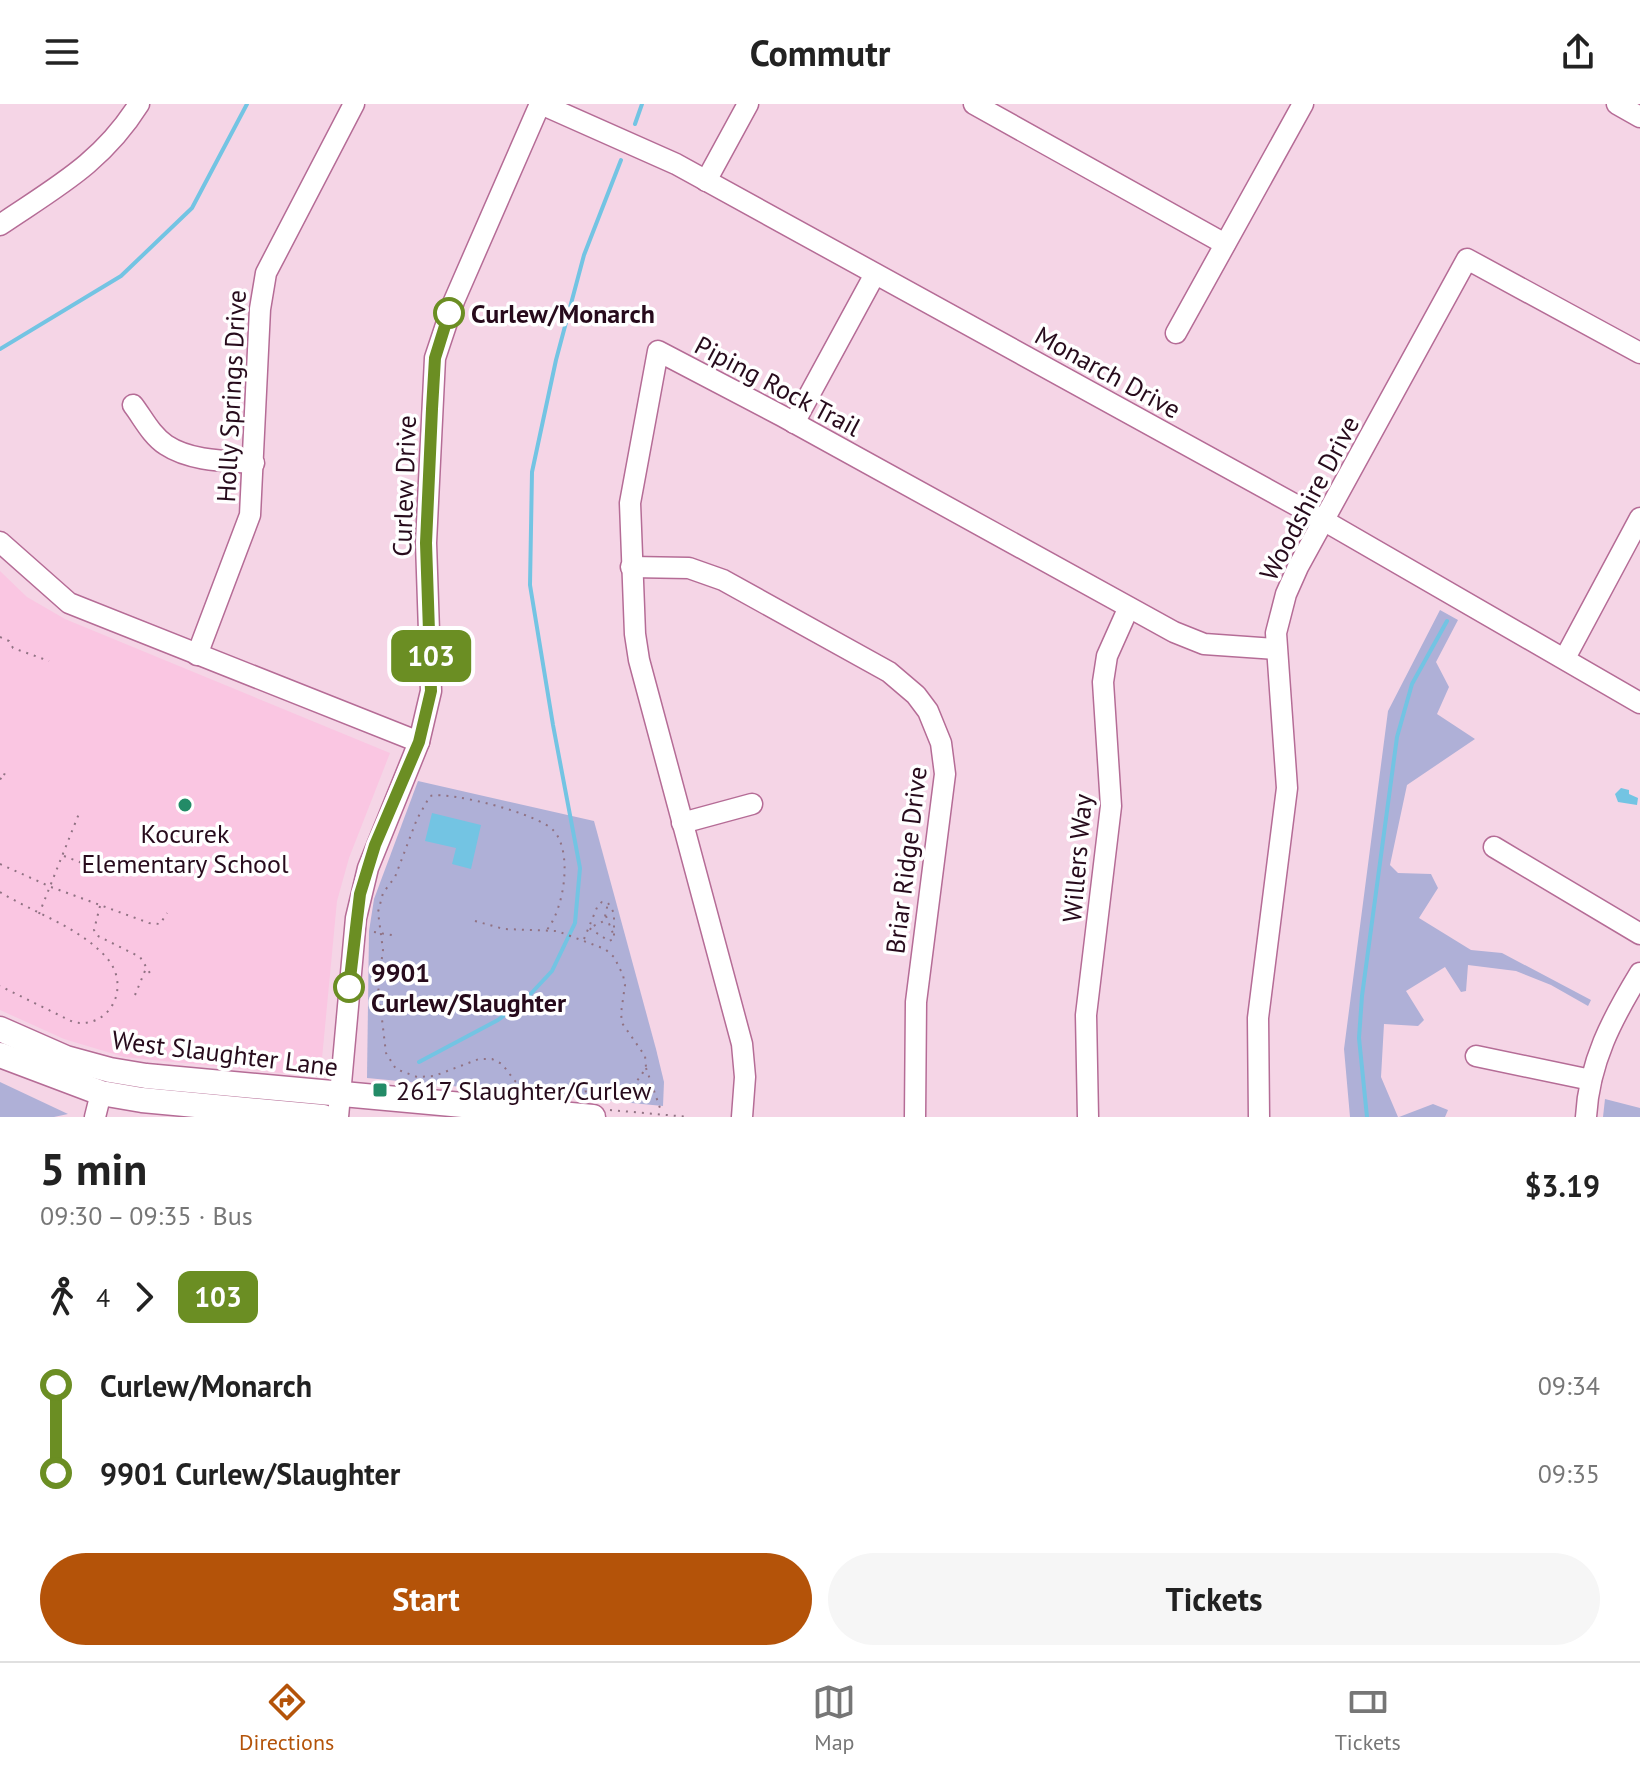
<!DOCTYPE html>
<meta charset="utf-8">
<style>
:root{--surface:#fff;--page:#f6f6f6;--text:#222;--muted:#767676;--line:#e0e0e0;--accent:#b45309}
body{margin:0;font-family:"PT Sans",sans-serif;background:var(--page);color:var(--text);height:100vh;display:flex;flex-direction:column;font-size:30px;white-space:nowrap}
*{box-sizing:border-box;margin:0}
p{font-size:26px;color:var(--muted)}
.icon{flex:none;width:44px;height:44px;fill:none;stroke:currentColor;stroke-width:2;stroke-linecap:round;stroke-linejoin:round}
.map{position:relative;height:1013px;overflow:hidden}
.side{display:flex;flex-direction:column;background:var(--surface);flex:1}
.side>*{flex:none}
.badge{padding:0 16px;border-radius:12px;font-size:28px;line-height:52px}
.map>.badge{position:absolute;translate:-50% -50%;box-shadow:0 0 0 4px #fff}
.legs{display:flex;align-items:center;gap:12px;height:88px;padding:0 40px;font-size:26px}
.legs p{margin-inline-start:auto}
.summary{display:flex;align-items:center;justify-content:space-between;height:136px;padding:0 40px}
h1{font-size:44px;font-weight:700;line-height:60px}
.primary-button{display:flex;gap:16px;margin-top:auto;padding:16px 40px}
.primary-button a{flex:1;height:92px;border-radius:48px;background:var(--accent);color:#fff;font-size:32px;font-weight:700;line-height:92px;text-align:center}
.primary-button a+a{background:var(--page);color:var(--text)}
ul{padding:0 40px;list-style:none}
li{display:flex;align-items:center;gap:28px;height:88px;font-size:30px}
li i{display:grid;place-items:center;width:12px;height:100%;margin:0 10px;background:currentColor}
li i::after{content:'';width:20px;height:20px;margin:-10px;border:6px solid;border-radius:50%;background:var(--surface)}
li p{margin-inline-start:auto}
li:first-child i{background:linear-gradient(#0000 50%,currentColor 0)}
li:last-child i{background:linear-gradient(currentColor 50%,#0000 0)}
header{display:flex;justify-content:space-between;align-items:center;height:104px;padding:0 40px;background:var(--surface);font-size:36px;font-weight:700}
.tabs{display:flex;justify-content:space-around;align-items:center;height:112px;border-top:2px solid var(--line);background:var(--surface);font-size:22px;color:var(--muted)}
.tabs a{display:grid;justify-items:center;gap:4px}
.tabs .on{color:var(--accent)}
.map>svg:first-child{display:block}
.built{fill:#fac6e2}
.green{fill:#afb0d7}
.water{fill:#73c4e3}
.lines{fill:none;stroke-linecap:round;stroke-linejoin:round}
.stream{stroke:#73c4e3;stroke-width:4}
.minor-casing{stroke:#b56c96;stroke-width:23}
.major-casing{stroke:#b56c96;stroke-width:27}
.path{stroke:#907283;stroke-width:2;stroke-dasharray:2 6;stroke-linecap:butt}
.minor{stroke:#fff;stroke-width:20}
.major{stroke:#fff;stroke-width:24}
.line-1-casing{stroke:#fff;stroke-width:18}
.line-1{stroke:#6b8e23;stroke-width:12}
.stop-1-dot{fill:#fff;stroke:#6b8e23;stroke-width:4}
.poi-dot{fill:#238b67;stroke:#fff;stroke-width:3}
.labels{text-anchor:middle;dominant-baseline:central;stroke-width:7;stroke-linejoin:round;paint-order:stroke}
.stop-label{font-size:26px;font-weight:bold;fill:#270b1c;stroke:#fff;text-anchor:start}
.street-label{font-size:26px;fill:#270b1c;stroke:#fff}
.poi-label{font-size:26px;fill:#270b1c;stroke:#fff}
</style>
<header><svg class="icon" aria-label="menu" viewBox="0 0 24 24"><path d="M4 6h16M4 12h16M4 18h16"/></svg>Commutr<svg class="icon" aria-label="share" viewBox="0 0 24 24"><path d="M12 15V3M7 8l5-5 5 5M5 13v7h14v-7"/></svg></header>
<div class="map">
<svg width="1640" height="1013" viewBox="0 0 1640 1013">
<rect width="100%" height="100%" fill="#f5d5e6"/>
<!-- built -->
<path class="built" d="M0,467L27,493L65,515L390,649L349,754L337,797L321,965L311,972L124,953L64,935L0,906Z"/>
<!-- green -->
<g class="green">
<path d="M1440,506L1458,516L1436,558L1449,583L1437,610L1475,635L1407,681L1390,761L1398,769L1431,770L1438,784L1419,814L1471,846L1502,849L1591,896L1588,902L1551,881L1516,867L1468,861L1466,887L1461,888L1445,863L1406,887L1424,916L1418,922L1384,920L1381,973L1398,1013H1350L1344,945L1388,607Z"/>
<path d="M418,677L594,717L656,945L664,978L663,1002L367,974L369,827L374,795Z"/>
<path d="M0,978L68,1010L54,1013H0Z"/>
<path d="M1605,995L1640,1004V1013H1603Z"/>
<path d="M1433,1000L1448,1006L1445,1013H1399Z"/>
</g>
<!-- water -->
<g class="water">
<path d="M1621,684L1629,686V690L1638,694L1637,701L1618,698L1615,690Z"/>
<path d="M432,709L481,721L471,765L452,760L456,744L425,737Z"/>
</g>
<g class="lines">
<!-- stream -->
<g class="stream">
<path d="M635,20L642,0"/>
<path d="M0,245L121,172L192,104L247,0"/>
<path d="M419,958L498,916L524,897L552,867L575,819L580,764L553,621L530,481L532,368L556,256L584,151L621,56"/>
<path d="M1367,1013L1359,934L1362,892L1397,633L1412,580L1447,517"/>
</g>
<!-- minor casing -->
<g class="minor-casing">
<g id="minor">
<path d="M541,0L676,60L1323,416L1640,599"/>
<path d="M974,0L1225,140"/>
<path d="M1617,0L1640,13"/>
<path d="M706,77L748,0"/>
<path d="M0,121C56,83 102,59 139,0"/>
<path d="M1176,229L1303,0"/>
<path d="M133,301C143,314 151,331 166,341C190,357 225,357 254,359"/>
<path d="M794,319L875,170"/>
<path d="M0,438L69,499L419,638"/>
<path d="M631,463L689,464L723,476L889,568L916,591L928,607L941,639L945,670L916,898L915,1013"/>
<path d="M197,551L250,411L260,205L266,169L354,0"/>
<path d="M1565,554L1640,414"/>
<path d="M682,719L752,700"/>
<path d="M1494,743L1640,830"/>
<path d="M1476,952L1591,976"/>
<path d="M95,1013L101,989"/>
<path d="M338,1013L356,814L368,764L419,638L431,587L426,439L435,254L454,197L540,0"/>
<path d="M742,1013L745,973L742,940L639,556L635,530L630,399L658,247L782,312L1174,528L1204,540L1275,545"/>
<path d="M1088,1013L1086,911L1111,702L1103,578L1107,552L1128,505"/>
<path d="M1259,1013L1258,914L1287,684L1276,529L1286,490L1298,463L1467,155L1640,249"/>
<path d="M1586,1013C1589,958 1612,915 1640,869"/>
</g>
</g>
<!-- major casing -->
<g class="major-casing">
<g id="major">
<path d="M0,925L66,954L110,966L146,972L593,1013"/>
<path d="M0,951L101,989L142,996L323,1013"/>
</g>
</g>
<!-- path -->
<g class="path">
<path d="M0,533L9,537L13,544L49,557"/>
<path d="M0,674L2,676L7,664"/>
<path d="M64,752L82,759"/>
<path d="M0,760L51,783L149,819L160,820L167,809"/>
<path d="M0,788C34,809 79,823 106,853C132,881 111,926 73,918L0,882"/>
<path d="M100,802L94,826L96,831L140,853L153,874"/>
<path d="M39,810L80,707"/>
<path d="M606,812L614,832"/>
<path d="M475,817L504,825L557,827L605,845L614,853L623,871L625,881L621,909L622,919L645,952L646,963C629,995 617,984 590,987C584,987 577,990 571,991"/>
<path d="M374,828L397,832"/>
<path d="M584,835L598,801L602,798L608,799L614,809V835L609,837L589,824L604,817L608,799"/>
<path d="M135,891L147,862"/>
<path d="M646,964L660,1004"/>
<path d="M529,987L515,977L502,960L492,955H479L434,972L417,973L396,965L386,949L378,882L383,846L378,808L383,789L395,773L417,715L430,692C450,687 540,710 554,727C573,749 564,806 546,827"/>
<path d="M610,1006L689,1013"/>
</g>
<!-- minor -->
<use href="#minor" class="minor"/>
<!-- major -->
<use href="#major" class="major"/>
</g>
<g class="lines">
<!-- line-1 casing -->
<g class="line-1-casing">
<path id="line-1" d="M349,883L360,790L375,741L419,638L431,587L426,439L432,305L435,254L449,209"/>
</g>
<!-- line-1 -->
<use href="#line-1" class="line-1"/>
</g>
<!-- markers -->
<g class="stop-1-dot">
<circle cx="449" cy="209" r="14"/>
<circle cx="349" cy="883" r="14"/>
</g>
<g class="poi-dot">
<circle cx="185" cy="701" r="8"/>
<rect x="372" y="978" width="16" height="16" rx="4"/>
</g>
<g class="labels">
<!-- stop labels -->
<g class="stop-label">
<text x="471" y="209">Curlew/Monarch</text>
<text x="371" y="868">9901<tspan x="371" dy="30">Curlew/Slaughter</tspan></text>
</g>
<!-- street labels -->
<g class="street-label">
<text transform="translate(1108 268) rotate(29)">Monarch Drive</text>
<text transform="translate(778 282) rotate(28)">Piping Rock Trail</text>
<text transform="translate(231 292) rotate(-87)">Holly Springs Drive</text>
<text transform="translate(404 382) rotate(-88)">Curlew Drive</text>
<text transform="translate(1309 394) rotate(-62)">Woodshire Drive</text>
<text transform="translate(1077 754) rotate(-85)">Willers Way</text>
<text transform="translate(906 756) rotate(-83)">Briar Ridge Drive</text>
<text transform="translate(225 949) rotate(7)">West Slaughter Lane</text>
</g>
<!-- poi labels -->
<g class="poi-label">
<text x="185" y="729">Kocurek<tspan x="185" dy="30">Elementary School</tspan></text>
<text x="396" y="986" text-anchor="start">2617 Slaughter/Curlew</text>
</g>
</g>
</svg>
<b class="badge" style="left:431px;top:552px;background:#6b8e23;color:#fff">103</b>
</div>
<section class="side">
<div class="summary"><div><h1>5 min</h1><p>09:30 – 09:35 · Bus</p></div><b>$3.19</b></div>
<div class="legs"><svg class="icon" aria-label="walk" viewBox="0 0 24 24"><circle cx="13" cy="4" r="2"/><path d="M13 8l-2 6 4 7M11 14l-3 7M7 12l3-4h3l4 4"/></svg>4<svg class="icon" aria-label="forward" viewBox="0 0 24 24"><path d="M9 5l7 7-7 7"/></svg><b class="badge" style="background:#6b8e23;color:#fff">103</b></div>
<ul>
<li><i style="color:#6b8e23"></i><b>Curlew/Monarch</b><p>09:34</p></li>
<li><i style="color:#6b8e23"></i><b>9901 Curlew/Slaughter</b><p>09:35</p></li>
</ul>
<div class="primary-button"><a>Start</a><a>Tickets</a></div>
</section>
<nav class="tabs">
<a class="on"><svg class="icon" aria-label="directions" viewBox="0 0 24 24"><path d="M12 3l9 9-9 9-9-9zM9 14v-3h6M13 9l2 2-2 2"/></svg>Directions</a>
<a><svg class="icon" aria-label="map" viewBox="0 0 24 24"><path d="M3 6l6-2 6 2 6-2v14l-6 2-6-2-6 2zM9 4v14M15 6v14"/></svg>Map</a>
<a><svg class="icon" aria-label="tickets" viewBox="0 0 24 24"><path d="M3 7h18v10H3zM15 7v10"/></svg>Tickets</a>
</nav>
